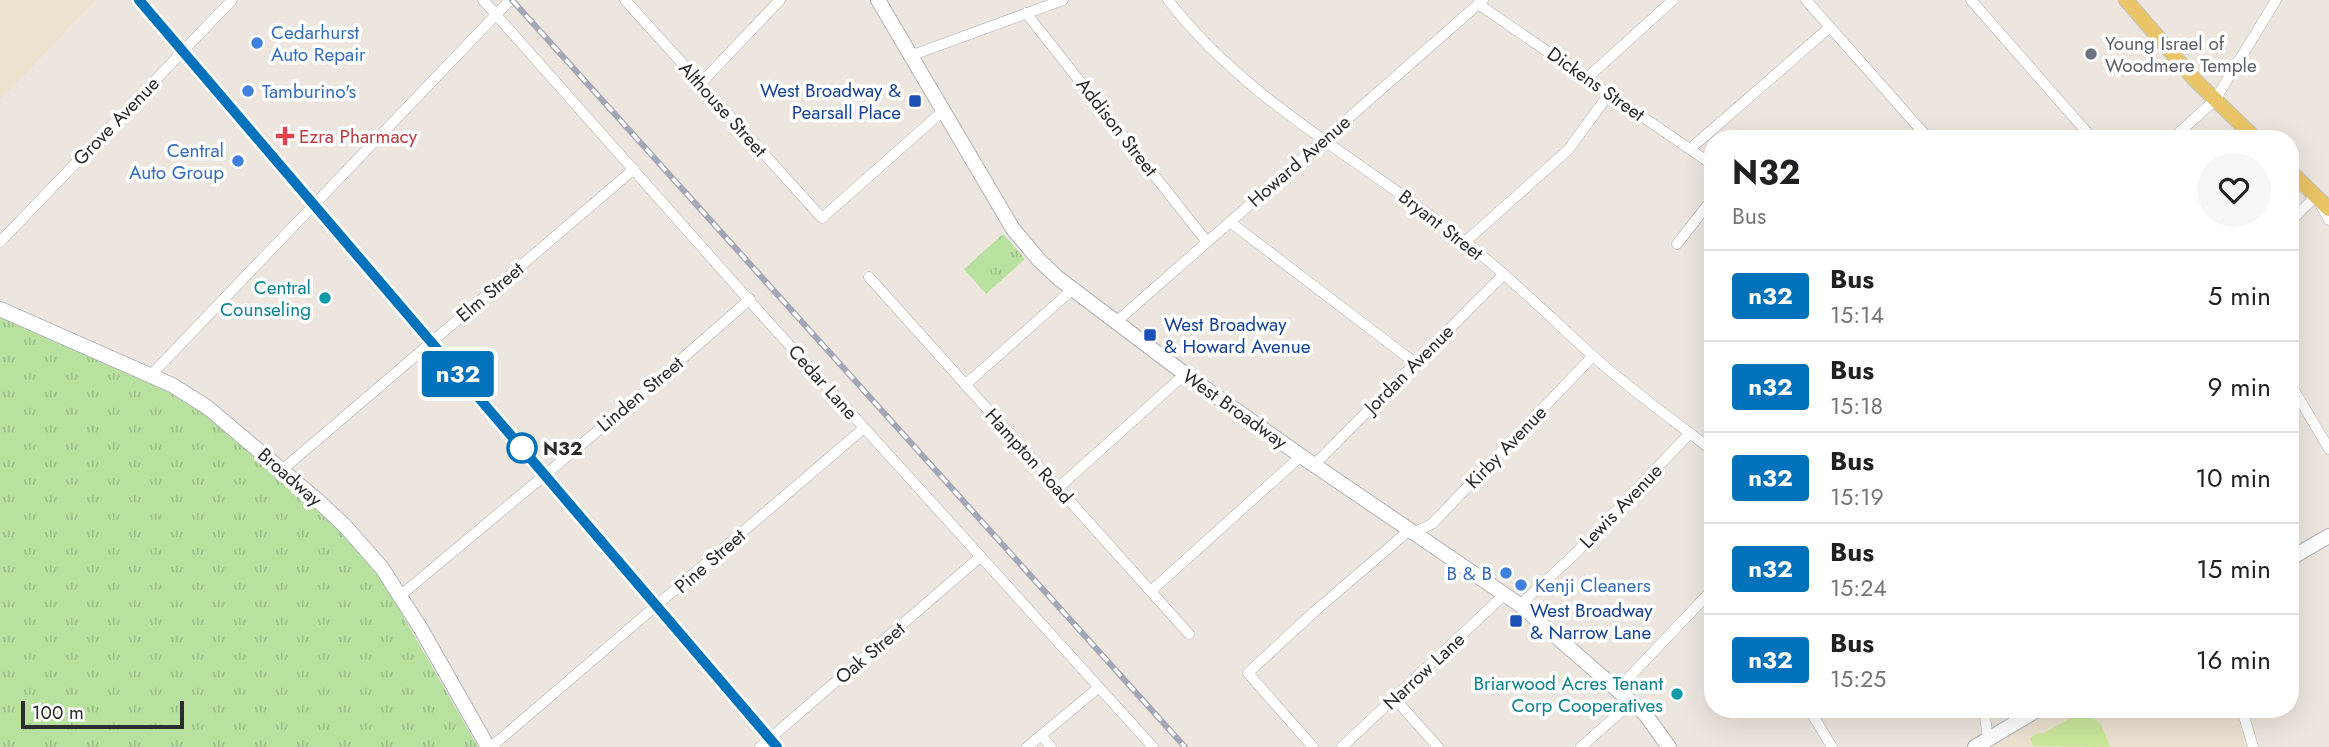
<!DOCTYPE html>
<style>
:root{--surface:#fff;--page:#f6f6f6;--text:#202124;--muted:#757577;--line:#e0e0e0}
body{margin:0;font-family:Jost,sans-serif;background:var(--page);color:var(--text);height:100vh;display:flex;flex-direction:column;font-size:26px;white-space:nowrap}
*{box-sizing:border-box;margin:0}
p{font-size:23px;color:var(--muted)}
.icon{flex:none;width:38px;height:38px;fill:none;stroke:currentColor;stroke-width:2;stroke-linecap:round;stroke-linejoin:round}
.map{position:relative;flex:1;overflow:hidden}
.side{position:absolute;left:1704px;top:130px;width:595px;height:588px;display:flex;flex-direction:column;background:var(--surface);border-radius:28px;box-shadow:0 7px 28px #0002}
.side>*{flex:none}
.badge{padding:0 14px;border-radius:5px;font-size:24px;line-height:46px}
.scale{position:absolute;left:21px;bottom:18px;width:163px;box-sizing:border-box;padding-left:7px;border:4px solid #2c2c2c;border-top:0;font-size:19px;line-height:24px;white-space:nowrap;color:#2c2c2c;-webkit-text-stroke:5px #fff;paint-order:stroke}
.map>.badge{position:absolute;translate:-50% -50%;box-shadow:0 0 0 4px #fff}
.round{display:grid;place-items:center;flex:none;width:74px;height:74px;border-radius:37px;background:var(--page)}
.overview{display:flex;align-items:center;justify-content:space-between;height:119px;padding:0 28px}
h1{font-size:33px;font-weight:700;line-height:52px}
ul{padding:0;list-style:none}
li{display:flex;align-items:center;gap:21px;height:91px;padding:0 28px;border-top:2px solid var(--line)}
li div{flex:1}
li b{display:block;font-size:26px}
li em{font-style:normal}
li .badge{min-width:77px;font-weight:700;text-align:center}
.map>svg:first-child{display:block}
.education{fill:#ede2d0}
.grass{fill:url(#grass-tufts)}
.pitch{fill:#cae79b}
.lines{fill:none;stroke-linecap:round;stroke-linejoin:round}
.street-casing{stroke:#afb2bc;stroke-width:11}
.secondary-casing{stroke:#afb2bc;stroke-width:16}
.primary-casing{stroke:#c4c4c4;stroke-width:16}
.street{stroke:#fff;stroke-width:10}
.secondary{stroke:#fff;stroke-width:14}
.primary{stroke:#eac567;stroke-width:14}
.rail-casing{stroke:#a2a6b5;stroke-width:6}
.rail{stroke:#fff;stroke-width:3.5;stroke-dasharray:10;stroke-linecap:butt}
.line-casing{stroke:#fff;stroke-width:16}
.line{stroke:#0072bc;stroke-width:10}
.shop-dot{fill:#3f7fe0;stroke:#fff;stroke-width:2.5}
.worship-dot{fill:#6b7280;stroke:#fff;stroke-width:2.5}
.transit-dot{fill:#1a4fb4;stroke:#fff;stroke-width:2.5}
.health-dot{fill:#e0444e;stroke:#fff;stroke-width:2.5}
.culture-dot{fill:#0f9aa8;stroke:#fff;stroke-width:2.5}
.stop-dot{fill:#fff;stroke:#0072bc;stroke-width:3.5}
.labels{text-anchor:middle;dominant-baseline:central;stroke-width:7;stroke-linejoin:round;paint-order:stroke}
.shop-label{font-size:19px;fill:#366cbe;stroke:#fff;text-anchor:start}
.worship-label{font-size:19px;fill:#5b616d;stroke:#fff;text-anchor:start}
.street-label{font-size:19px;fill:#2c2c2c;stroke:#fff}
.transit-label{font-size:19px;fill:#164399;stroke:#fff;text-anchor:start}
.health-label{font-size:19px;fill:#be3a42;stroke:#fff;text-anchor:start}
.culture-label{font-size:19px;fill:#0d838f;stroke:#fff;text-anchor:end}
.stop-label{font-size:19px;font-weight:bold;fill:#2c2c2c;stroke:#fff;text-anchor:start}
</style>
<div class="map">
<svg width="2329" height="747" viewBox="0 0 2329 747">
<defs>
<pattern id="grass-tufts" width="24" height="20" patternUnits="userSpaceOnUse" patternTransform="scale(1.75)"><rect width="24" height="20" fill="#b8e09f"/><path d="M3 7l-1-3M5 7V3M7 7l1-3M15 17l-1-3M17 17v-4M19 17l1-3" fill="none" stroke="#9ec089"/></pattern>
</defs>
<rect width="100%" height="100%" fill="#ede6df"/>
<!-- education -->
<g class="education">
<path d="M0,0H96L0,100Z"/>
<path d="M2051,709H2236L2246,747H1988Z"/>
</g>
<!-- grass -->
<g class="grass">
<path d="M1003,234L1025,259L986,294L964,269Z"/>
<path d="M0,310L169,385L206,410L344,530L376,569L478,747H0Z"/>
</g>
<!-- pitch -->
<path class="pitch" d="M2084,711L2102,726L2110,747L2033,746L2030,738L2038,733L2042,734Z"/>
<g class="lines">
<!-- street casing -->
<g class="street-casing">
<g id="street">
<path d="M483,0L763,316L1153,747"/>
<path d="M625,0L822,218L943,111"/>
<path d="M1168,0C1246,101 1364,162 1463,240C1509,276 1550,317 1593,356C1631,390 1673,420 1713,451"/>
<path d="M1806,0L1928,138"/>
<path d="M1971,0L2092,138"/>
<path d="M1478,4L1713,165"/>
<path d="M1026,13L1207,242"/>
<path d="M910,56L1063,0"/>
<path d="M1587,78L1673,0"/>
<path d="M700,84L780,0"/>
<path d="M2173,138L2215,100L2276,0"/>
<path d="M1690,149L1830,27"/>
<path d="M2291,221L2316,196L2329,220"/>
<path d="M1230,222L1415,363"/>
<path d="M0,242L232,0"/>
<path d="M1465,242L1568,150L1609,94"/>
<path d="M1677,244L1713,198"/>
<path d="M869,277L1189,634"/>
<path d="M1116,322L1483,0"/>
<path d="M151,375L510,0"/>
<path d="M965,385L1073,289"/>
<path d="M2291,385L2329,449"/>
<path d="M1315,464L1504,274"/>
<path d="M282,470L634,169"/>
<path d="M1058,488L1185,374"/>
<path d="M1151,591L1301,456"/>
<path d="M401,595L642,394L750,299"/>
<path d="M1520,605L1577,552L1690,433"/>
<path d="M1618,689L1713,589"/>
<path d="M1395,699L1438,747"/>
<path d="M1809,709L1832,747"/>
<path d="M1984,709L1988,739"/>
<path d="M2242,709L2253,747"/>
<path d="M1041,735L1051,747"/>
<path d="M491,747L864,428"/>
<path d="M760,747L980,557"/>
<path d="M1027,747L1098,688"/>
<path d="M1313,747L1248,673L1315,611L1406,533L1415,532L1432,524L1593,356"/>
<path d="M1342,747L1505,594"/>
<path d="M1581,747L1632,702"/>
</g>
</g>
<!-- secondary casing -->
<g class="secondary-casing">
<g id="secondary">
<path d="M139,0L777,747"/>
<path d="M878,0L1013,229L1039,260L1058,278L1185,374L1301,456L1520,605L1645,714L1669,747"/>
<path d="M0,309L172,385L207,407L316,499L344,525L382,568L421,629L488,747"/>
<path d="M2291,558L2329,536"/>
<path d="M1975,747L2039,709"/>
</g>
</g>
<!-- primary casing -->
<g class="primary-casing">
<g id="primary">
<path d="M2126,0L2195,80L2255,138"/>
<path d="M2291,172L2329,209"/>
</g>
</g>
<!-- street -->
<use href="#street" class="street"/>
<!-- secondary -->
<use href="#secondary" class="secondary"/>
<!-- primary -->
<use href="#primary" class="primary"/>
<!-- rail casing -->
<g class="rail-casing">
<path id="rail" d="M512,0L1185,747"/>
</g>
<!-- rail -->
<use href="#rail" class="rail"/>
</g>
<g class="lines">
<!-- line casing -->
<g class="line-casing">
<path id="line" d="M139,0L777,747"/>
</g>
<!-- line -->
<use href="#line" class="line"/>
</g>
<!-- markers -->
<g class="shop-dot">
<circle cx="257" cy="43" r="7"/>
<circle cx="248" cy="91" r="7"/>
<circle cx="238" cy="161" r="7"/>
<circle cx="1506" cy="573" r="7"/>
<circle cx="1521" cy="585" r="7"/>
</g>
<circle class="worship-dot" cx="2091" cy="54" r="7"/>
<g class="transit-dot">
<rect x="908" y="94" width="14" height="14" rx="3.5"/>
<rect x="1143" y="328" width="14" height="14" rx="3.5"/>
<rect x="1509" y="614" width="14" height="14" rx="3.5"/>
</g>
<path class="health-dot" d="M281.5 125.5h7v7h7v7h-7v7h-7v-7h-7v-7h7z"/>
<g class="culture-dot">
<circle cx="325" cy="298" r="7"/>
<circle cx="1677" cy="694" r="7"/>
</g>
<circle class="stop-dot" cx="522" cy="448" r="14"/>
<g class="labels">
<!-- shop labels -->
<g class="shop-label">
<text x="271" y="32">Cedarhurst<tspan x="271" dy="22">Auto Repair</tspan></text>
<text x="262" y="91">Tamburino's</text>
<text x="224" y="150" text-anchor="end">Central<tspan x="224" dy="22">Auto Group</tspan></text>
<text x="1492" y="573" text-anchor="end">B &amp; B</text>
<text x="1535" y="585">Kenji Cleaners</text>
</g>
<!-- worship labels -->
<g class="worship-label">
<text x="2105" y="43">Young Israel of<tspan x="2105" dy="22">Woodmere Temple</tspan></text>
</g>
<!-- street labels -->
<g class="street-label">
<text transform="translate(1596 84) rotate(35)">Dickens Street</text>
<text transform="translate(723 109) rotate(48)">Althouse Street</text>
<text transform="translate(116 121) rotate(-46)">Grove Avenue</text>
<text transform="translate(1117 127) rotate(52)">Addison Street</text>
<text transform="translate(1299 161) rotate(-41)">Howard Avenue</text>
<text transform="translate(1441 225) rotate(38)">Bryant Street</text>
<text transform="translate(490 292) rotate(-40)">Elm Street</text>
<text transform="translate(1409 369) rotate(-45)">Jordan Avenue</text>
<text transform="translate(823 382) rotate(48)">Cedar Lane</text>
<text transform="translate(640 394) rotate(-40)">Linden Street</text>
<text transform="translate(1235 409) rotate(35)">West Broadway</text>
<text transform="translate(1506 447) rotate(-46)">Kirby Avenue</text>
<text transform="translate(1029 456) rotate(48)">Hampton Road</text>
<text transform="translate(290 477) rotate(41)">Broadway</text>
<text transform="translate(1621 506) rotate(-46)">Lewis Avenue</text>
<text transform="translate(710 561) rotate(-41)">Pine Street</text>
<text transform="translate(870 653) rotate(-40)">Oak Street</text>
<text transform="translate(1424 671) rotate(-43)">Narrow Lane</text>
</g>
<!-- transit labels -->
<g class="transit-label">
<text x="901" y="90" text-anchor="end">West Broadway &amp;<tspan x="901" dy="22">Pearsall Place</tspan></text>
<text x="1164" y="324">West Broadway<tspan x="1164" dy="22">&amp; Howard Avenue</tspan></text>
<text x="1530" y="610">West Broadway<tspan x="1530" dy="22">&amp; Narrow Lane</tspan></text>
</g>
<!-- health labels -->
<g class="health-label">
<text x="299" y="136">Ezra Pharmacy</text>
</g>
<!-- culture labels -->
<g class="culture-label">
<text x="311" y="287">Central<tspan x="311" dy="22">Counseling</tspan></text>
<text x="1663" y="683">Briarwood Acres Tenant<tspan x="1663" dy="22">Corp Cooperatives</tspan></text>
</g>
<!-- stop labels -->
<g class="stop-label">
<text x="543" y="448">N32</text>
</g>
</g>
</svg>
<div class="scale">100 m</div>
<b class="badge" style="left:458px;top:374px;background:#0072bc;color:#fff">n32</b>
<section class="side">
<div class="overview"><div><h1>N32</h1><p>Bus</p></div><a class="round"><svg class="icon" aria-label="heart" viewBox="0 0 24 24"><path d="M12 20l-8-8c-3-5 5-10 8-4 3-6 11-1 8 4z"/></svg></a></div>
<ul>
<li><span class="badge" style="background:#0072bc;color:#fff">n32</span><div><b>Bus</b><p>15:14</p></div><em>5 min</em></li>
<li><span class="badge" style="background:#0072bc;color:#fff">n32</span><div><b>Bus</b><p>15:18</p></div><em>9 min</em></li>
<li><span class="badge" style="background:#0072bc;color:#fff">n32</span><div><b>Bus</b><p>15:19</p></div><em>10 min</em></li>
<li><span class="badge" style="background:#0072bc;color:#fff">n32</span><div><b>Bus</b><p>15:24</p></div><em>15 min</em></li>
<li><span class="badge" style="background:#0072bc;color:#fff">n32</span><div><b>Bus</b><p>15:25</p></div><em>16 min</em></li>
</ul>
</section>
</div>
